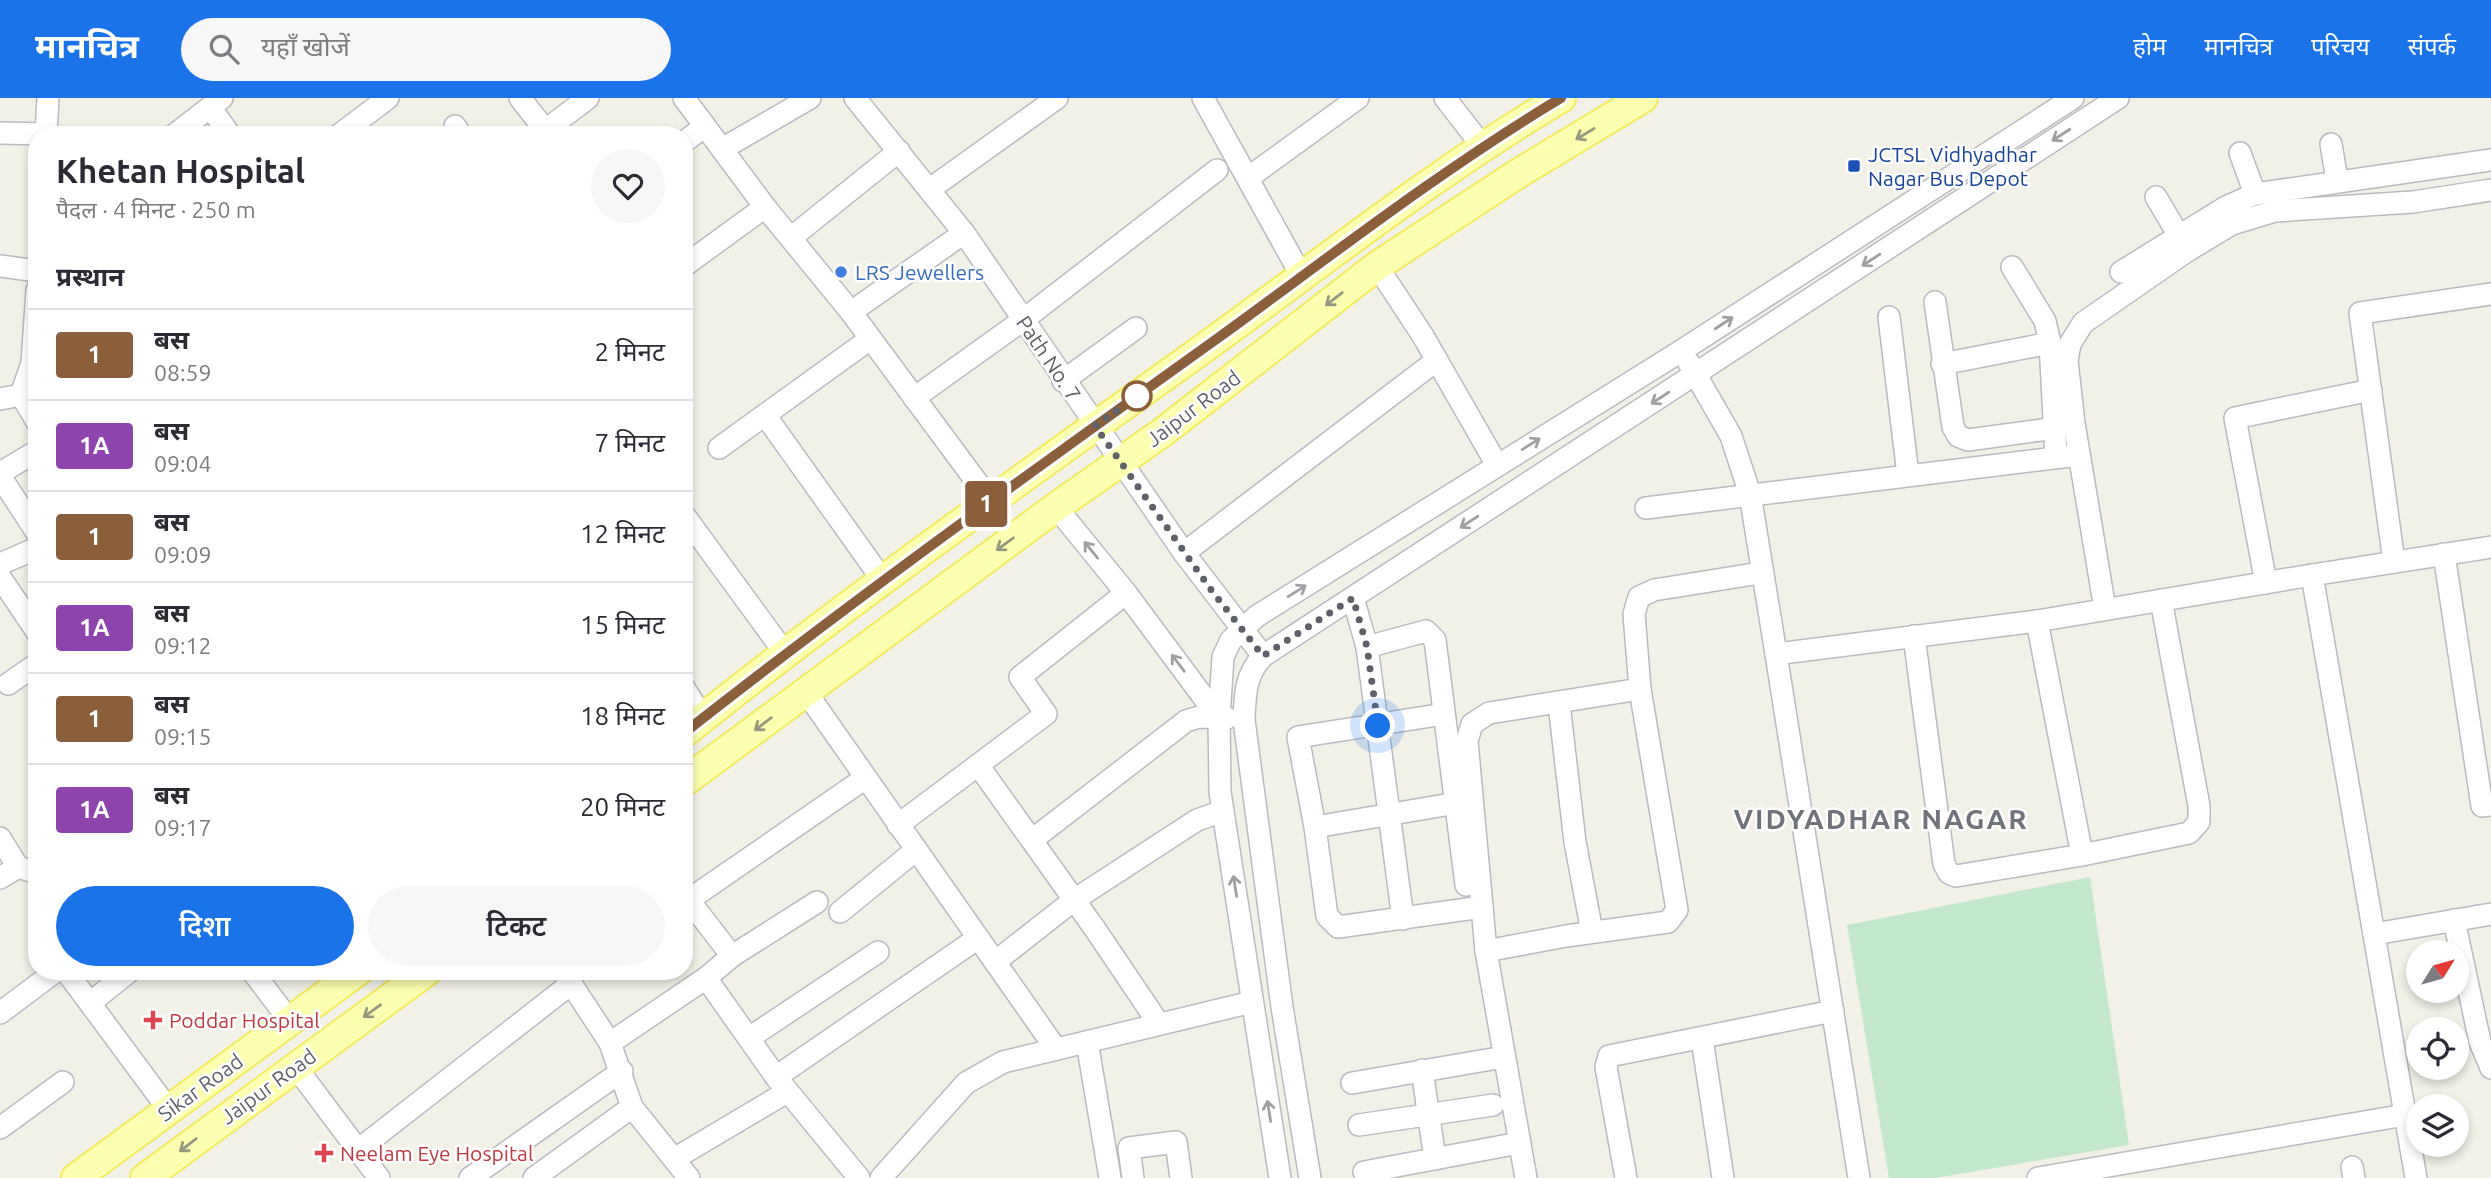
<!DOCTYPE html>
<html lang="hi">
<meta charset="utf-8">
<style>
:root{--surface:#fff;--page:#f7f7f7;--text:#2b2b33;--muted:#7c7c81;--line:#e1e1e2;--accent:#1a73e8}
body{margin:0;font-family:Ubuntu,"Noto Sans Devanagari",sans-serif;background:var(--page);color:var(--text);height:100vh;display:flex;flex-direction:column;font-size:26px;white-space:nowrap}
*{box-sizing:border-box;margin:0}
p{font-size:23px;color:var(--muted)}
.icon{flex:none;width:38px;height:38px;fill:none;stroke:currentColor;stroke-width:2;stroke-linecap:round;stroke-linejoin:round}
.map{position:relative;flex:1;overflow:hidden}
.sheet{position:absolute;left:28px;top:28px;width:665px;height:854px;display:flex;flex-direction:column;background:var(--surface);border-radius:28px;box-shadow:0 4px 10px #0003}
.sheet>*{flex:none}
.badge{padding:0 14px;border-radius:5px;font-size:24px;line-height:46px}
.needle{width:46px;rotate:53deg}
.buttons{position:absolute;left:2406px;top:842px;display:grid;gap:14px}
.buttons a{display:grid;place-items:center;width:63px;height:63px;border-radius:50%;background:var(--surface);box-shadow:0 4px 10px #0003;font-size:35px}
.you{position:absolute;width:35px;height:35px;margin:-18px;border:5px solid #fff;border-radius:50%;background:#1a73e8;box-shadow:0 0 0 10px #1a73e833}
.map>.badge{position:absolute;translate:-50% -50%;box-shadow:0 0 0 4px #fff}
h2{padding:0 28px;font-size:26px;line-height:63px}
.round{display:grid;place-items:center;flex:none;width:74px;height:74px;border-radius:37px;background:var(--page)}
.head{display:flex;align-items:center;justify-content:space-between;height:119px;padding:0 28px}
h1{font-size:33px;font-weight:600;line-height:52px}
.cta{display:flex;gap:14px;margin-top:auto;padding:14px 28px}
.cta a{flex:1;height:80px;border-radius:42px;background:var(--accent);color:#fff;font-size:28px;font-weight:600;line-height:80px;text-align:center}
.cta a+a{background:var(--page);color:var(--text)}
ul{padding:0;list-style:none}
li{display:flex;align-items:center;gap:21px;height:91px;padding:0 28px;border-top:2px solid var(--line)}
li div{flex:1}
li b{display:block;font-size:26px}
li em{font-style:normal}
li .badge{min-width:77px;font-weight:700;text-align:center}
header{display:flex;align-items:center;gap:42px;box-sizing:border-box;height:98px;padding:0 35px;background:var(--accent);color:#fff}
header strong{font-size:33px}
nav{display:flex;gap:38px;margin-inline-start:auto;font-size:24px}
.search{width:490px;height:63px;background:var(--page);display:flex;align-items:center;gap:18px;box-sizing:border-box;padding:0 24px;border-radius:38px;color:var(--muted);font-size:26px}
.map>svg:first-child{display:block}
.green{fill:#c4e8cc}
.lines{fill:none;stroke-linecap:round;stroke-linejoin:round}
.minor-casing{stroke:#babbc1;stroke-width:24}
.major-casing{stroke:#f4ea5e;stroke-width:32}
.minor{stroke:#fff;stroke-width:21}
.major{stroke:#fbffaf;stroke-width:28}
.oneway{stroke:#969881}
.oneway2{stroke:#9fa0a4}
.line-casing{stroke:#fff;stroke-width:16}
.line{stroke:#8b5e3c;stroke-width:10}
.walk{stroke:#5f6168;stroke-width:7;stroke-dasharray:0 12.6}
.transit-dot{fill:#1a4fb4;stroke:#fff;stroke-width:2.5}
.shop-dot{fill:#3f7fe0;stroke:#fff;stroke-width:2.5}
.stop-dot{fill:#fff;stroke:#8b5e3c;stroke-width:3.5}
.health-dot{fill:#e0444e;stroke:#fff;stroke-width:2.5}
.labels{text-anchor:middle;dominant-baseline:central;stroke-width:5;stroke-linejoin:round;paint-order:stroke}
.transit-label{font-size:21px;fill:#164399;stroke:#fff;text-anchor:start}
.shop-label{font-size:21px;fill:#366cbe;stroke:#fff;text-anchor:start}
.street-label{font-size:21px;fill:#5f6168;stroke:#fff}
.health-label{font-size:21px;fill:#be3a42;stroke:#fff;text-anchor:start}
.district-label{font-size:28px;font-weight:bold;letter-spacing:2px;fill:#70737a;stroke:#fff}
</style>
<header>
<strong>मानचित्र</strong>
<div class="search"><svg class="icon" aria-label="search" viewBox="0 0 24 24"><circle cx="10" cy="10" r="6"/><path d="M15 15l6 6"/></svg>यहाँ खोजें</div>
<nav><a>होम</a><a>मानचित्र</a><a>परिचय</a><a>संपर्क</a></nav>
</header>
<div class="map">
<svg width="2491" height="1080" viewBox="0 0 2491 1080">
<rect width="100%" height="100%" fill="#f1f1e8"/>
<!-- green -->
<path class="green" d="M2090,779L2129,1047L1936,1080H1889L1847,827Z"/>
<g class="lines">
<!-- minor casing -->
<g class="minor-casing">
<g id="minor">
<path d="M520,0L549,37"/>
<path d="M684,0L765,109L851,214L990,402"/>
<path d="M855,0L964,135L1184,455L1263,558"/>
<path d="M1203,0L1301,177"/>
<path d="M1445,0L1483,49"/>
<path d="M210,9L230,37"/>
<path d="M455,28L461,37"/>
<path d="M0,35L46,36"/>
<path d="M46,37L48,0"/>
<path d="M174,37L222,0"/>
<path d="M339,37L388,0"/>
<path d="M539,37L588,0"/>
<path d="M684,44L705,28"/>
<path d="M2331,46L2337,82"/>
<path d="M722,51L810,0"/>
<path d="M2240,55L2255,96"/>
<path d="M1248,80L1358,0"/>
<path d="M930,91L1057,0"/>
<path d="M2156,99L2185,148"/>
<path d="M792,139L899,53"/>
<path d="M0,168L37,173"/>
<path d="M684,168L765,109"/>
<path d="M1377,168L1423,238L1497,367"/>
<path d="M2012,169L2045,223L2050,245L2056,359"/>
<path d="M2121,174L2226,109L2255,96L2491,62"/>
<path d="M37,192L32,265L21,297L37,324"/>
<path d="M1935,204L1953,329L1958,338L1968,342L2056,330"/>
<path d="M851,214L964,135"/>
<path d="M1889,219L1908,377"/>
<path d="M1689,265L1731,338L1750,396L1776,556L2037,523L2312,477L2416,1080"/>
<path d="M1942,266L2050,245"/>
<path d="M1063,283L1136,230"/>
<path d="M914,300L1023,222L1217,72"/>
<path d="M0,301L21,297"/>
<path d="M765,317L884,484"/>
<path d="M719,350L870,241"/>
<path d="M0,375L37,353"/>
<path d="M0,378L37,435"/>
<path d="M1056,409L1126,495L1219,620"/>
<path d="M1646,410L2079,357"/>
<path d="M684,417L787,558"/>
<path d="M1184,455L1437,262"/>
<path d="M2444,456L2482,708L2491,707"/>
<path d="M2394,464L2360,215L2491,196"/>
<path d="M0,466L37,450"/>
<path d="M2312,477L2491,449"/>
<path d="M0,479L37,534"/>
<path d="M2266,485L2235,320L2371,292"/>
<path d="M1353,500L1367,549L1403,821"/>
<path d="M2105,511L2074,325L2067,263L2070,246L2083,225L2187,153L2232,126L2275,113L2413,104L2491,92"/>
<path d="M2037,523L2082,757L2189,735L2199,724V708L2161,502"/>
<path d="M1914,538L1944,766L1949,775L1956,778L2082,757"/>
<path d="M1367,549L1426,533L1435,542L1466,787"/>
<path d="M1776,556L1859,1080"/>
<path d="M8,586L37,566"/>
<path d="M684,590L703,620"/>
<path d="M806,594L1056,951"/>
<path d="M1559,606L1575,744L1592,834"/>
<path d="M1444,616L1298,639L1315,729L1327,818L1338,829L1482,809"/>
<path d="M978,667L1095,831L1159,926"/>
<path d="M898,727L1046,616L1020,579L1126,495"/>
<path d="M1315,729L1457,705"/>
<path d="M0,740L18,769L37,775"/>
<path d="M1032,742L1186,623L1199,619L1227,620"/>
<path d="M0,780L18,769"/>
<path d="M690,801L864,681"/>
<path d="M840,814L916,752"/>
<path d="M2454,822L2480,944L2491,970"/>
<path d="M2374,836L2491,816"/>
<path d="M1486,853L1566,838L1668,824L1677,812L1640,591L1634,516L1639,499L1654,492L1760,475"/>
<path d="M732,858L817,804"/>
<path d="M995,864L1074,802L1197,722L1223,713"/>
<path d="M66,873L169,1012"/>
<path d="M252,873L290,923"/>
<path d="M564,875L610,945L632,1009L689,1080"/>
<path d="M706,880L776,979L859,1080"/>
<path d="M90,905L130,873"/>
<path d="M0,915L56,873"/>
<path d="M749,940L878,854"/>
<path d="M1702,941L1723,1080"/>
<path d="M1087,944L1110,1080"/>
<path d="M610,945L706,880L732,858L684,796"/>
<path d="M295,968L379,1080"/>
<path d="M1422,972L1435,1061"/>
<path d="M776,979L978,840"/>
<path d="M1352,985L1504,959"/>
<path d="M1359,1027L1493,1007"/>
<path d="M0,1030L63,984"/>
<path d="M358,1052L572,885"/>
<path d="M674,1061L787,994"/>
<path d="M2352,1069L2354,1080"/>
<path d="M1364,1074L1519,1045"/>
<path d="M470,1080L622,973"/>
<path d="M534,1080L632,1009"/>
<path d="M881,1080L966,985L1003,964L1252,904"/>
<path d="M1133,1080L1129,1050L1176,1044L1181,1080"/>
<path d="M1280,1080L1220,694L1219,620L1223,559L1231,542L1257,518L1681,253L2073,0"/>
<path d="M1310,1080L1282,909L1244,622C1245,596 1245,577 1263,558L2118,0"/>
<path d="M1526,1080L1486,853L1467,643L1472,626L1489,615L1640,591"/>
<path d="M1626,1080L1606,969L1609,958L1833,913"/>
<path d="M2038,1080L2405,1017"/>
</g>
</g>
<!-- major casing -->
<g class="major-casing">
<g id="major">
<path d="M684,635C852,500 1029,376 1204,250C1322,165 1436,74 1561,0"/>
<path d="M684,684L1056,409L1163,334L1377,168L1519,75L1643,0"/>
<path d="M76,1080L358,873"/>
<path d="M145,1080L427,873"/>
</g>
</g>
<!-- minor -->
<use href="#minor" class="minor"/>
<!-- major -->
<use href="#major" class="major"/>
</g>
<!-- one-way arrows -->
<defs><path id="oneway-shaft" d="M-6 0H5M1.5-3L5.5 0L1.5 3" fill="none" stroke-width="1.6" stroke-linecap="round" stroke-linejoin="round" transform="scale(1.75)"/></defs>
<g class="oneway">
<use href="#oneway-shaft" transform="translate(1585 36) rotate(149)"/>
<use href="#oneway-shaft" transform="translate(1334 201) rotate(142)"/>
<use href="#oneway-shaft" transform="translate(1005 446) rotate(144)"/>
<use href="#oneway-shaft" transform="translate(763 626) rotate(143)"/>
<use href="#oneway-shaft" transform="translate(372 913) rotate(144)"/>
<use href="#oneway-shaft" transform="translate(188 1047) rotate(142)"/>
</g>
<g class="oneway2">
<use href="#oneway-shaft" transform="translate(2061 37) rotate(147)"/>
<use href="#oneway-shaft" transform="translate(1871 162) rotate(147)"/>
<use href="#oneway-shaft" transform="translate(1724 225) rotate(-33)"/>
<use href="#oneway-shaft" transform="translate(1660 300) rotate(147)"/>
<use href="#oneway-shaft" transform="translate(1531 346) rotate(-32)"/>
<use href="#oneway-shaft" transform="translate(1469 424) rotate(147)"/>
<use href="#oneway-shaft" transform="translate(1091 452) rotate(-129)"/>
<use href="#oneway-shaft" transform="translate(1297 493) rotate(-32)"/>
<use href="#oneway-shaft" transform="translate(1178 565) rotate(-127)"/>
<use href="#oneway-shaft" transform="translate(1235 788) rotate(-99)"/>
<use href="#oneway-shaft" transform="translate(1269 1013) rotate(-99)"/>
</g>
<g class="lines">
<!-- line casing -->
<g class="line-casing">
<path id="line" d="M684,635C858,498 1038,369 1218,240C1331,158 1441,72 1561,0"/>
</g>
<!-- line -->
<use href="#line" class="line"/>
<!-- walk -->
<path class="walk" d="M1137,298L1095,328L1212,493L1263,558L1353,500L1367,549L1378,628"/>
</g>
<!-- markers -->
<rect class="transit-dot" x="1847" y="61" width="14" height="14" rx="3.5"/>
<circle class="shop-dot" cx="841" cy="174" r="7"/>
<circle class="stop-dot" cx="1137" cy="298" r="14"/>
<g class="health-dot">
<path d="M149.5 911.5h7v7h7v7h-7v7h-7v-7h-7v-7h7z"/>
<path d="M320.5 1044.5h7v7h7v7h-7v7h-7v-7h-7v-7h7z"/>
</g>
<g class="labels">
<!-- transit labels -->
<g class="transit-label">
<text x="1868" y="56">JCTSL Vidhyadhar<tspan x="1868" dy="24">Nagar Bus Depot</tspan></text>
</g>
<!-- shop labels -->
<g class="shop-label">
<text x="855" y="174">LRS Jewellers</text>
</g>
<!-- street labels -->
<g class="street-label">
<text transform="translate(1049 260) rotate(56)">Path No. 7</text>
<text transform="translate(1193 310) rotate(-37)">Jaipur Road</text>
<text transform="translate(268 988) rotate(-36)">Jaipur Road</text>
<text transform="translate(200 989) rotate(-36)">Sikar Road</text>
</g>
<!-- health labels -->
<g class="health-label">
<text x="169" y="922">Poddar Hospital</text>
<text x="340" y="1055">Neelam Eye Hospital</text>
</g>
<!-- district labels -->
<g class="district-label">
<text x="1881" y="720">VIDYADHAR NAGAR</text>
</g>
</g>
</svg>
<div class="buttons">
<a><svg class="needle" viewBox="-14 -14 28 28"><path d="M0-13l5 13h-10z" fill="#e53935"/><path d="M0 13l5-13h-10z" fill="#7c7c81"/></svg></a>
<a><svg class="icon" aria-label="locate" viewBox="0 0 24 24"><circle cx="12" cy="12" r="6"/><path d="M12 2v4M12 18v4M2 12h4M18 12h4"/></svg></a>
<a><svg class="icon" aria-label="layers" viewBox="0 0 24 24"><path d="M12 4l9 5-9 5-9-5zM3 14l9 5 9-5"/></svg></a>
</div>
<div class="you" style="left:1378px;top:628px"></div>
<b class="badge" style="left:986px;top:406px;background:#8b5e3c;color:#fff">1</b>
<section class="sheet">
<div class="head"><div><h1>Khetan Hospital</h1><p>पैदल · 4 मिनट · 250 m</p></div><a class="round"><svg class="icon" aria-label="heart" viewBox="0 0 24 24"><path d="M12 20l-8-8c-3-5 5-10 8-4 3-6 11-1 8 4z"/></svg></a></div>
<h2>प्रस्थान</h2>
<ul>
<li><span class="badge" style="background:#8b5e3c;color:#fff">1</span><div><b>बस</b><p>08:59</p></div><em>2 मिनट</em></li>
<li><span class="badge" style="background:#8e44ad;color:#fff">1A</span><div><b>बस</b><p>09:04</p></div><em>7 मिनट</em></li>
<li><span class="badge" style="background:#8b5e3c;color:#fff">1</span><div><b>बस</b><p>09:09</p></div><em>12 मिनट</em></li>
<li><span class="badge" style="background:#8e44ad;color:#fff">1A</span><div><b>बस</b><p>09:12</p></div><em>15 मिनट</em></li>
<li><span class="badge" style="background:#8b5e3c;color:#fff">1</span><div><b>बस</b><p>09:15</p></div><em>18 मिनट</em></li>
<li><span class="badge" style="background:#8e44ad;color:#fff">1A</span><div><b>बस</b><p>09:17</p></div><em>20 मिनट</em></li>
</ul>
<div class="cta"><a>दिशा</a><a>टिकट</a></div>
</section>
</div>
